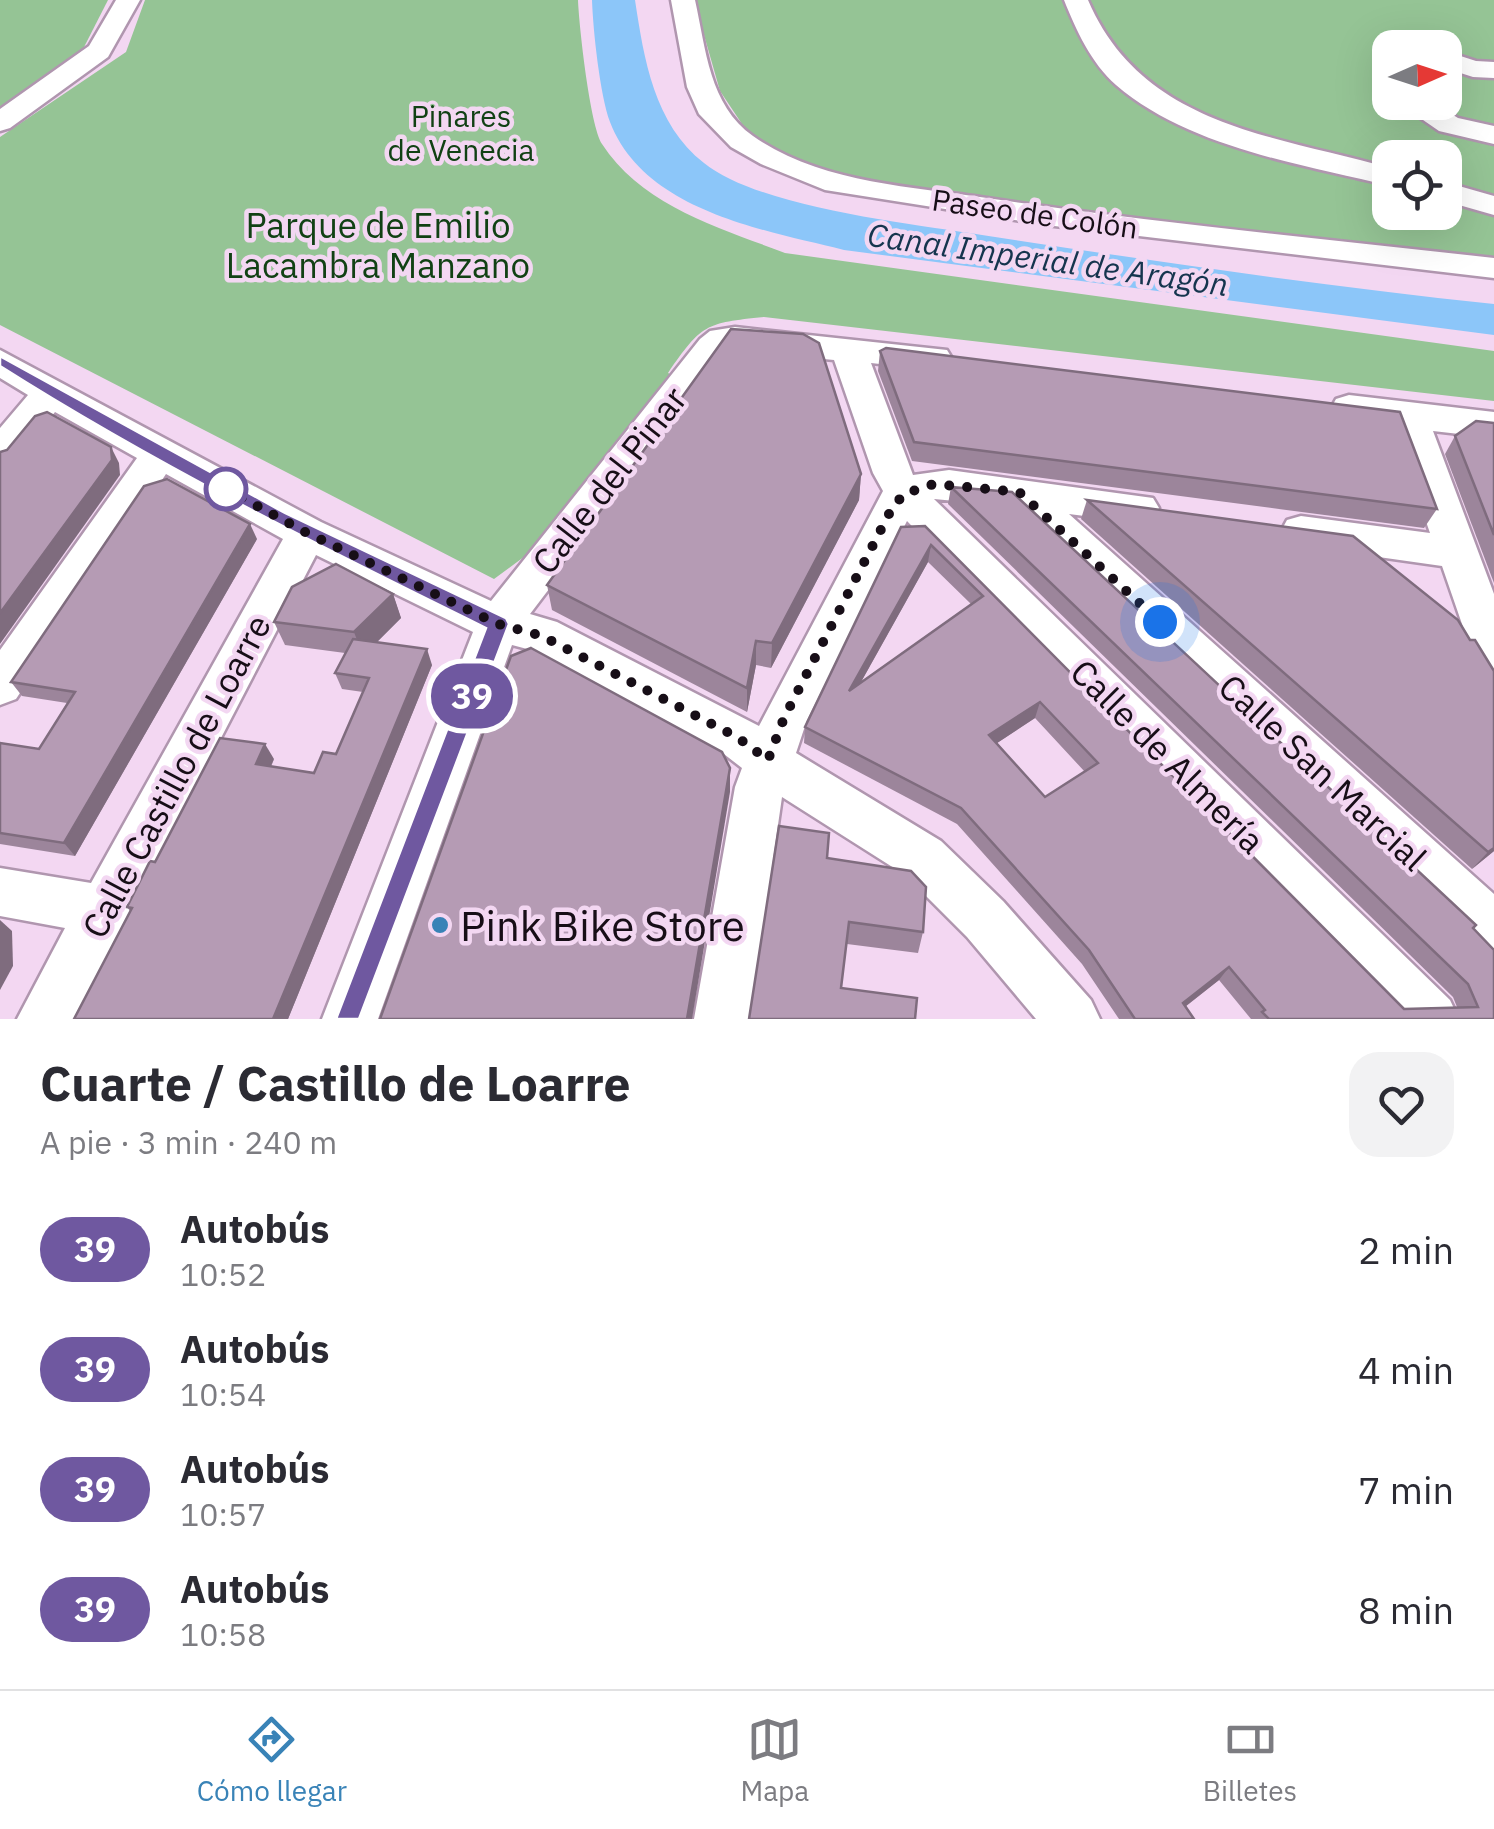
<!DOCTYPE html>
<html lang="es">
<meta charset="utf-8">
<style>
:root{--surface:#fff;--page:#f2f2f3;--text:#2b2b33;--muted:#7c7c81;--line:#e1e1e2;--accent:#3983b7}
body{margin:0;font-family:"IBM Plex Sans",sans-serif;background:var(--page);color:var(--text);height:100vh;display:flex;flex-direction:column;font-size:38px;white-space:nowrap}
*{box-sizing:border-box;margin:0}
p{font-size:32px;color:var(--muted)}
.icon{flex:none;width:55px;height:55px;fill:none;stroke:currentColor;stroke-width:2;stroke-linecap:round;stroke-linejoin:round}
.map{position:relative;height:1019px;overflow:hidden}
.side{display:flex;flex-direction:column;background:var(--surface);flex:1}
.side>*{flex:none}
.badge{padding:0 20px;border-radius:32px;font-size:35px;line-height:65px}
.needle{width:65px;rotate:87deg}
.fabs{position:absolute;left:1372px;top:30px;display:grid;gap:20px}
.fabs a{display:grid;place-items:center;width:90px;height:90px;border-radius:20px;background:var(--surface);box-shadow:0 10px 40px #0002;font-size:50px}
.you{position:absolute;width:50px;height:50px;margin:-25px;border:8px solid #fff;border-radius:50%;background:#1a73e8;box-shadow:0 0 0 15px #1a73e833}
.map>.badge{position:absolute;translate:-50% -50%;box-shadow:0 0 0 5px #fff}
.round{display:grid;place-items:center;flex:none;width:105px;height:105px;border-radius:30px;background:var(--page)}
.head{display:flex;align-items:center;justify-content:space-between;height:170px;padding:0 40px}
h1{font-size:48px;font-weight:700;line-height:75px}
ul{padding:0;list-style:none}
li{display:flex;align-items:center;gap:30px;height:120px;padding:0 40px}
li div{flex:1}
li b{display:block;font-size:38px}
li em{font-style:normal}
li .badge{min-width:110px;font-weight:700;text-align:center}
.tab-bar{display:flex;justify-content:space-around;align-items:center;height:140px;border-top:2px solid var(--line);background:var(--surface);font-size:28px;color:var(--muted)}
.tab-bar a{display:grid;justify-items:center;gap:5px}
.tab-bar .active{color:var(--accent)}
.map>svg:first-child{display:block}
.green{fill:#95c495;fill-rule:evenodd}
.water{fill:#8cc6f9}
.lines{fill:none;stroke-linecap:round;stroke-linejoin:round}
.street-casing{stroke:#b096af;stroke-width:5}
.street{fill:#fff;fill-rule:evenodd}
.wall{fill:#9c859b;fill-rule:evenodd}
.shaded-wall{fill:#7f6c7e}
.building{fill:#b59bb4;stroke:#7f6c7e;stroke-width:2.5;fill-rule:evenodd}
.line{fill:#6f58a0;stroke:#fff;stroke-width:2.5}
.walk{stroke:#170e17;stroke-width:10;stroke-dasharray:0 18}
.stop-dot{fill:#fff;stroke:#6f58a0;stroke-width:5}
.poi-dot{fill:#3983b7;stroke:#f3d7f2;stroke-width:4}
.labels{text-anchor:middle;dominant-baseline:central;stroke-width:9;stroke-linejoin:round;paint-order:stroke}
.far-park-label{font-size:30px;fill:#114114;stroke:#f3d7f2}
.far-street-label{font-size:30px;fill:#170e17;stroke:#f3d7f2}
.far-water-label{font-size:32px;font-style:italic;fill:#15354e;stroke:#f3d7f2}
.park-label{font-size:35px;fill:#114114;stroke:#f3d7f2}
.street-label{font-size:35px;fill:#170e17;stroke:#f3d7f2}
.near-poi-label{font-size:42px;fill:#170e17;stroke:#f3d7f2;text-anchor:start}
</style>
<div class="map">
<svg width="1494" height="1019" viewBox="0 0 1494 1019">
<rect width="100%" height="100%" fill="#f3d7f2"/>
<!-- green -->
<g class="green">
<path d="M0,0H108L81,53L0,112Z"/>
<path d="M145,0H578C579,26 590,125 602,144C642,206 720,228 785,253L1494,351V401L764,317C705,323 702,324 668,373L674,376L540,545L494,579L0,325V137L126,52Z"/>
<path d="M694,0H1494V262L1052,215L854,183L805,165L748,133L720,91ZM1390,48H1445V102H1390ZM1390,158H1445V212H1390Z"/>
</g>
<!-- water -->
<path class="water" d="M592,0H635C644,59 654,124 704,163C758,207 911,224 982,235C1152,261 1323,286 1494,304V335L844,250C764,230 644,211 610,122C600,95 593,30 592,0Z"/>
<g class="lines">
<!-- street casing -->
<g class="street-casing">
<g id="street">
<path d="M116,0H140L108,57L10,128L0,131V109L89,46Z"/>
<path d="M671,0H695C706,49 709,105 753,136C820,183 909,186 987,198C1155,223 1325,239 1494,258V278L1046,225L825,190L761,164L731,147L699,114L687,87Z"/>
<path d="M1064,0H1088C1142,126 1273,135 1390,168V186C1300,164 1188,147 1116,85C1091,63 1076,30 1064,0Z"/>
<path d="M1445,51L1476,61L1494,62V78L1473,77L1445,68Z"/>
<path d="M1397,102H1432L1458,118L1494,126V144L1439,131Z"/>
<path d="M1445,182L1494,196V215L1445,201Z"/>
<path d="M735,327L947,350L952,358L947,366L934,370L871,363L913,475L949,470L1153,498L1159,508L1153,518L1139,523L1069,514L1494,894V955L1475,947L1009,506L934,499L1450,1000L1459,1019H1393L907,521L807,720L796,753L941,841L1003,901L1091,1000L1100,1019H1036L967,937L905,875L782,797L750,1019H694L735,787L742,768L720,751L531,650L512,645L378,1019H322L473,632L316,555L75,1019H17L65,928L0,916V868L91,883L283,539L166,474L16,699L0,705V650L137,458L55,412L14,463L0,467V428L28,395L0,378V350L321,522L491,601L700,339L710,331ZM731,350L834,360L873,473L883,491L759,726L557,622L530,614Z"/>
<path d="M1349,395L1494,412V438L1433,431L1494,594V671L1478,666L1472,653L1442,566L1301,546L1287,542L1281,531L1287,520L1301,516L1430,533L1393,426L1336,417L1331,408L1336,399Z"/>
</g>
</g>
<!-- street -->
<use href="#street" class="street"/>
</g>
<!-- wall -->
<g class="wall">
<path d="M880,351L1437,509L1424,528L912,461L878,371Z"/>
<path d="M1494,423V583L1445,454L1455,436Z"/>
<path d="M861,474L859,500L771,668L756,665L747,712L552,610L547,585Z"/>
<path d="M951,487L1473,928L1494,1019H1251L1219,980L1185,1007L1194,1019H1119L1082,964L957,824L804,743L805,727L925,526L1404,1009L1457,1007L1453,997L948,504ZM928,562L971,604L861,682ZM1035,718L1085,772L1045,797L997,743Z"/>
<path d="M1087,500L1470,640L1494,671V851L1472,869L1081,519Z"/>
<path d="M257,539L75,856L0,844V743L39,749L67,703L22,696L11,682Z"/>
<path d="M393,594L401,618L377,642L432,665L288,1019L130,911L127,907L155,862L274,759L271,767L314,773L336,754L363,692L342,689L335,673L345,653L285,645L274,622Z"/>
<path d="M827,858L923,932L918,953L847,944L749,1019Z"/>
</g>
<!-- shaded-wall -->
<g class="shaded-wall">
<path d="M111,447L119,463L120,475L0,644V613Z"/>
<path d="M861,474L859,500L771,668L772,643Z"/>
<path d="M250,524L257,539L75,856L64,843Z"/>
<path d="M931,545L928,562L847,707L849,691Z"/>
<path d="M393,594L401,618L363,656L354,632Z"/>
<path d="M756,641V665L747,712V688Z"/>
<path d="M427,649L432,665L288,1019H273Z"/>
<path d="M1040,702L1035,718L985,751L989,735Z"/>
<path d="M265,744L274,759L264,780L256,764Z"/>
<path d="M730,768V792L692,1019H687Z"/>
<path d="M1494,848V851L1472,869L1488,852Z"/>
<path d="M0,920L12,931L13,966L0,990Z"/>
<path d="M1229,967L1219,980L1173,1016L1183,1003Z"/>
</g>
<!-- building -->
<g class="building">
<path d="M731,329L803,334L819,343L861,474L772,643L756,641L747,688L547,585Z"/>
<path d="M886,348L1400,412L1437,509L914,442L880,351Z"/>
<path d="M47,412L111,447L112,460L0,613V452L7,450L35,416Z"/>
<path d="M1476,421L1494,423V535L1455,436Z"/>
<path d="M167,479L250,524L64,843L0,833V743L39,749L75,692L11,682L144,486Z"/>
<path d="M951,487L1012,492L1476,925L1473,928L1494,950V1019H1269L1262,1012L1265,1010L1229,967L1183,1003L1194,1019H1135L1089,950L961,808L805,727L901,527L925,526L1404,1009L1478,1007L1468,984ZM931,545L983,596L849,691ZM1040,702L1098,763L1045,797L989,735Z"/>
<path d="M1087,500L1353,536L1458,620L1470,640H1475L1494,671V848L1488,852Z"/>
<path d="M336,564L393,594L354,632L274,622L292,587Z"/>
<path d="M353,639L427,649L273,1019H74L132,908L127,907L150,861L155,862L220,738L265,744L256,764L314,773L323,752L336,754L369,678L335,673Z"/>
<path d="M531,648L722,752L730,768L687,1019H380L511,656Z"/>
<path d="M779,826L829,833L827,858L911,871L926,887L923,932L849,922L841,988L917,998L915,1019H749Z"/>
</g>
<!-- line -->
<path class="line" d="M0,356L285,513L506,618L509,624L359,1019H336L486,628C319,546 153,463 0,366Z"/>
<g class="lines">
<!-- walk -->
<path class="walk" d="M226,489L307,533L498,624L542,636L737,737L768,760L784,718L892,508L904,494L934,484L1019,492L1160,622"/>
</g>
<!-- markers -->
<circle class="stop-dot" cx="226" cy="489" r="20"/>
<circle class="poi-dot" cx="440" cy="925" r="10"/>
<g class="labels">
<!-- far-park labels -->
<g class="far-park-label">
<text x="461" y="115">Pinares<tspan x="461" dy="34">de Venecia</tspan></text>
</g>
<!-- far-street labels -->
<g class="far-street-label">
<text transform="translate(1035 213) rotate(8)">Paseo de Colón</text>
</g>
<!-- far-water labels -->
<g class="far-water-label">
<text transform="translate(1048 259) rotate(8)">Canal Imperial de Aragón</text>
</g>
<!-- park labels -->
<g class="park-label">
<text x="378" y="225">Parque de Emilio<tspan x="378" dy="40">Lacambra Manzano</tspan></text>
</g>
<!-- street labels -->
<g class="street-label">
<text transform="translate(609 480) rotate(-52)">Calle del Pinar</text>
<text transform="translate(1168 756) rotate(45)">Calle de Almería</text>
<text transform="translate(1323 772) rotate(43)">Calle San Marcial</text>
<text transform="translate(176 776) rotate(-62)">Calle Castillo de Loarre</text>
</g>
<!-- near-poi labels -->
<g class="near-poi-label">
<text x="460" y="925">Pink Bike Store</text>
</g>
</g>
</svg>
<div class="fabs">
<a><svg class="needle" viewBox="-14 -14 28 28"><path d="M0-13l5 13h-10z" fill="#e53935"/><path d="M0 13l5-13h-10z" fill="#7c7c81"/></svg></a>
<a><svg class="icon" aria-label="locate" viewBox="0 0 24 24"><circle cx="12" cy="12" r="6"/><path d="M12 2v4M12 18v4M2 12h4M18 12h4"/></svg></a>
</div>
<div class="you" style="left:1160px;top:622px"></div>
<b class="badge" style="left:472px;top:696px;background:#6f58a0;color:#fff">39</b>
</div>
<section class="side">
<div class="head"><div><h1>Cuarte / Castillo de Loarre</h1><p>A pie · 3 min · 240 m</p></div><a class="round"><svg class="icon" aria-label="heart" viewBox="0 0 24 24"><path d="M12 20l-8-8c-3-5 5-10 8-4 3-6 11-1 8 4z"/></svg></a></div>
<ul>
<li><span class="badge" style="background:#6f58a0;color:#fff">39</span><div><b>Autobús</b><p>10:52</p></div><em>2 min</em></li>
<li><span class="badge" style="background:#6f58a0;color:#fff">39</span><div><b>Autobús</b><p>10:54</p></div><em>4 min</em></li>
<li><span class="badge" style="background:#6f58a0;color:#fff">39</span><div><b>Autobús</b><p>10:57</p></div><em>7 min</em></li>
<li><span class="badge" style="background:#6f58a0;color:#fff">39</span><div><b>Autobús</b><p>10:58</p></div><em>8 min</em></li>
</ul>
</section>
<nav class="tab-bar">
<a class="active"><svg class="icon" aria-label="directions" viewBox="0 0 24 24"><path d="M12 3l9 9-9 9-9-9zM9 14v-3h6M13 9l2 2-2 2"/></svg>Cómo llegar</a>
<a><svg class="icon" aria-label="map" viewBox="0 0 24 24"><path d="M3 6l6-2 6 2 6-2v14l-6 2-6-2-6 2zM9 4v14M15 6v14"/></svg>Mapa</a>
<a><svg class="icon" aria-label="tickets" viewBox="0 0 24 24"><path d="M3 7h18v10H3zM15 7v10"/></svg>Billetes</a>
</nav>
